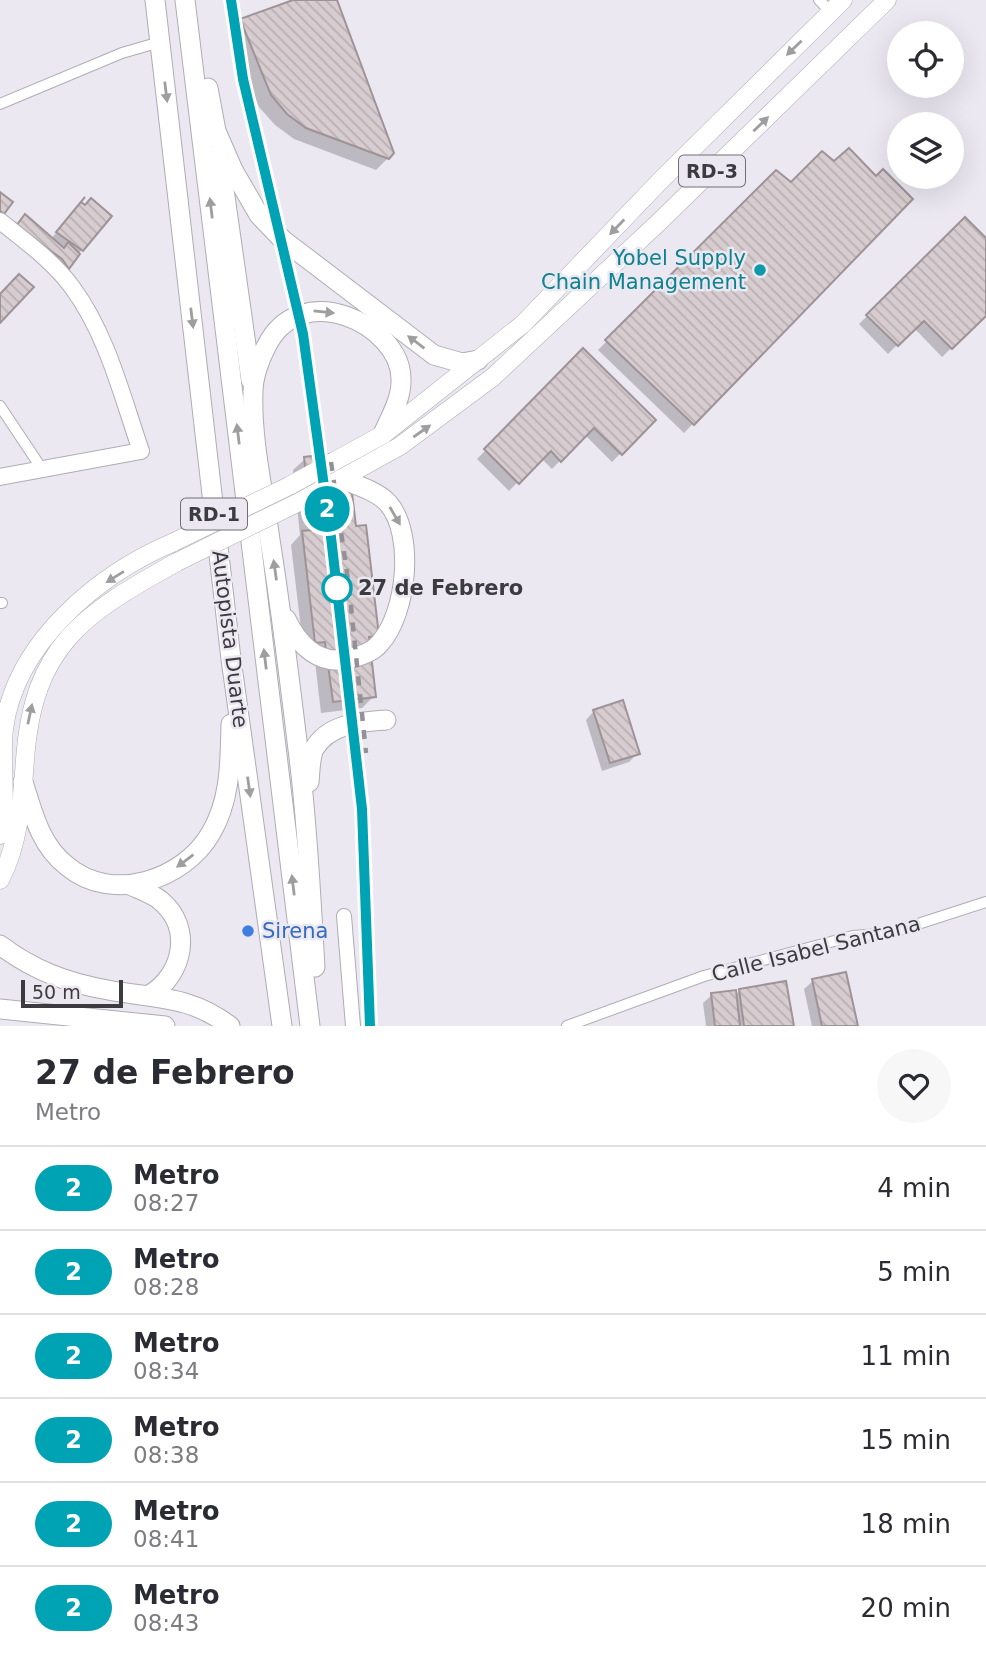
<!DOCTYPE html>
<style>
:root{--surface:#fff;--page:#f7f7f7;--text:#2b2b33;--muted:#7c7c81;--line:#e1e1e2}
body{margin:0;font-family:"DejaVu Sans",sans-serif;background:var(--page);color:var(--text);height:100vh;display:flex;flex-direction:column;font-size:26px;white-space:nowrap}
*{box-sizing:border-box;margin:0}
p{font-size:23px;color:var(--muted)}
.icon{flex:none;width:38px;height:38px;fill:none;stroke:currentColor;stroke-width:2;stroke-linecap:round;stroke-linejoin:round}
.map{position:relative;height:1026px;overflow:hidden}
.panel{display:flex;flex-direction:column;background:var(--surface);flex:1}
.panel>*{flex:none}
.badge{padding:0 14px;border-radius:23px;font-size:24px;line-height:46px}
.buttons{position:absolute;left:887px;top:21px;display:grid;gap:14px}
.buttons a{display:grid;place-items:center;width:77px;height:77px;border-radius:50%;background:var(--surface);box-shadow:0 7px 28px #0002;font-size:35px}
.scale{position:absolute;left:21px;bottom:18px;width:102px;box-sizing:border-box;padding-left:7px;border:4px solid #3c3b3f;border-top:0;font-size:19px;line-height:24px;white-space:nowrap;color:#3c3b3f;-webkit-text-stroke:5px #ebe8f2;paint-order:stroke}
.map>.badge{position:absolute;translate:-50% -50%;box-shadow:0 0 0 4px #fff}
.round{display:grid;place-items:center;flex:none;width:74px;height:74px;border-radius:37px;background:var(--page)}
.summary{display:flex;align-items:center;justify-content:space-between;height:119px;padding:0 35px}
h1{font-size:33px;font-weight:600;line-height:52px}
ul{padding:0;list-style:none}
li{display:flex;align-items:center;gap:21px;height:84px;padding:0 35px;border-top:2px solid var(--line)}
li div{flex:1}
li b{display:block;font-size:26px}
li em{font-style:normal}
li .badge{min-width:77px;font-weight:700;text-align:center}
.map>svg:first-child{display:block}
.shadow{fill:#0003}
.building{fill:url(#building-back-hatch);stroke:#9e9396;stroke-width:2}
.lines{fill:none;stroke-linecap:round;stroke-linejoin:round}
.minor-casing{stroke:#afacb5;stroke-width:12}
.tertiary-casing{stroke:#afacb5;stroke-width:16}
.secondary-casing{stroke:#afacb5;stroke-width:18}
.primary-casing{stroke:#afacb5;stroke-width:19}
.motorway-casing{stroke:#afacb5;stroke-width:21}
.minor{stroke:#fff;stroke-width:10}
.tertiary{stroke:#fff;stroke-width:14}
.secondary{stroke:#fff;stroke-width:16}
.primary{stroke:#fff;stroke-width:18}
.motorway{stroke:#fff;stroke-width:19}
.rail{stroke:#939198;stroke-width:4.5;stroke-dasharray:9 9;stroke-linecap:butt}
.primary-bridge-casing{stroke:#afacb5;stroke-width:19;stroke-linecap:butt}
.primary-bridge{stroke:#fff;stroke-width:18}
.oneway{fill:#9e9d9f}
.line-casing{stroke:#fff;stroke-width:16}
.line{stroke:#00a3b4;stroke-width:10}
.culture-dot{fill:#0f9aa8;stroke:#ebe8f2;stroke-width:2.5}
.stop-dot{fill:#fff;stroke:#00a3b4;stroke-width:3.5}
.shop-dot{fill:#3f7fe0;stroke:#ebe8f2;stroke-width:2.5}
.labels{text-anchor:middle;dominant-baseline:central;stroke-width:5;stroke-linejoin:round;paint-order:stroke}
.shield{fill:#ebe8f2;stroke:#706f75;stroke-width:2}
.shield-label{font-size:19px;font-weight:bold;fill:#3c3b3f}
.culture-label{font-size:21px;fill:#0d838f;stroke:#ebe8f2;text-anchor:end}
.stop-label{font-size:21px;font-weight:bold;fill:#3c3b3f;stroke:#ebe8f2;text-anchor:start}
.street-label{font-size:21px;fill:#3c3b3f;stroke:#ebe8f2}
.shop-label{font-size:21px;fill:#366cbe;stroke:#ebe8f2;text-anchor:start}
</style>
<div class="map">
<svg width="986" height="1026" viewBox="0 0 986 1026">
<defs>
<pattern id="building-back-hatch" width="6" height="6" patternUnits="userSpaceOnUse" patternTransform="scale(1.75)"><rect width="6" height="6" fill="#d7cccf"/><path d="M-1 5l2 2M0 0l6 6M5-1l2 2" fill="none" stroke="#b9b0b3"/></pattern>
</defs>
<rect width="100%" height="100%" fill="#ebe8f2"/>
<!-- shadow -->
<g class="shadow">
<path d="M299,0H336L388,158L376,170L294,139L275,125L259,107L229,32L240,20Z"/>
<path d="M834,164L876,178L910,199L684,433L598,350L776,173L791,185Z"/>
<path d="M73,212L110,216L60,276L16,225L25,217L51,239Z"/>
<path d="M965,219L986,240V314L942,357L914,328L888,354L859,324Z"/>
<path d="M583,350L654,420L612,462L585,435L552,469L541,458L509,491L477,459Z"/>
<path d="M305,459L354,528L377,635L368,645L374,696L362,708L321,713L314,653L304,654L291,545L300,535L293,470Z"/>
<path d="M594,711L638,753L629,762L602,771L586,720Z"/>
<path d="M813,981L857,1026H812L804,989Z"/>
<path d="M740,991L792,1026H706L703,1003L712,995H735Z"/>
</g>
<!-- building -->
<g class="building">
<path d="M293,0H337L394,153L389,159L306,128L287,114L271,95L240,19Z"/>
<path d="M849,148L876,176L883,169L913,199L694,425L605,340L776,170L791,182L822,151L834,161Z"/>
<path d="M0,192L13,202L4,214L0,211Z"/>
<path d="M85,197L81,202L85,205L91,198L112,216L83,251L56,232Z"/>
<path d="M25,214L64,248L68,242L80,254L69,269L62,259L16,226Z"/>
<path d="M965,217L986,238V316L952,349L924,321L898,346L866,315Z"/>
<path d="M19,274L34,287L0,323V294Z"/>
<path d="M583,348L656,420L622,455L594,428L561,462L551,451L519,484L484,449Z"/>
<path d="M347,452L356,526L366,525L379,636L369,637L376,697L333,702L325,642L315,643L302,531L312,530L304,457Z"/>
<path d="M623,700L640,754L610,763L593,710Z"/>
<path d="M846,972L858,1026H822L812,979Z"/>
<path d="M786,981L794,1026H744L739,989Z"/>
<path d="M736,990L740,1026H715L711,993Z"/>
</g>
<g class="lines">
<!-- minor casing -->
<g class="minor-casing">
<g id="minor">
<path d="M819,0L831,12"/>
<path d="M0,104L122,53L160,42"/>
<path d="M0,406L42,469"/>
<path d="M0,603H2"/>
<path d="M567,1026L704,976L853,936L890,933L986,902"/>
</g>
</g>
<!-- tertiary casing -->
<g class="tertiary-casing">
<path id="tertiary" d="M344,916L353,1026"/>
</g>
<!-- secondary casing -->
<g class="secondary-casing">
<path id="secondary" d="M0,221C25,241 53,261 72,287C107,334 122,396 141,451L0,477"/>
</g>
<!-- primary casing -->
<g class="primary-casing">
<g id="primary">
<path d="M289,486L384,434L523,324L661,180L843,0"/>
<path d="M299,502L400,446L493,377L658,223L887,0"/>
<path d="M0,835C8,797 0,764 4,729C15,643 98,574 174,542"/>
<path d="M0,880C19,844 22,800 25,760C33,645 83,614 177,562"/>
</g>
</g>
<!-- motorway casing -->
<g class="motorway-casing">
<g id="motorway">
<path d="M155,0L231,659L282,1026"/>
<path d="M185,0L310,1026"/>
<path d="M208,88L216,131L233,170L259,215L283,240L434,355L462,363L478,360"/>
<path d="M219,154L251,380"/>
<path d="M286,619C299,646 320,667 352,658C362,655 373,652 380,643C407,613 415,534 388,503C377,491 356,485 341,479"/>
<path d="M23,782C33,813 40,845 67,866C112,904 184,880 211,833C231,799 230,761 231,724"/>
<path d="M309,782C310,773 310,757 314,749C329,723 361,722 386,720"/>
<path d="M132,886C141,890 153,894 161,901C193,928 183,974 151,994"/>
<path d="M0,945C33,970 67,983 108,990C156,999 189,995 230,1026"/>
<path d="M315,967C311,900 308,833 300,766C291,691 282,615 270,540C264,494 251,439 253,392C253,378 259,360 266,347C300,276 401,325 401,379C402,398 390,418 383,434"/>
<path d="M0,1009L165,1026"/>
</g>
</g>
<!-- minor -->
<use href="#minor" class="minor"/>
<!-- tertiary -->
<use href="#tertiary" class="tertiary"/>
<!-- secondary -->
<use href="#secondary" class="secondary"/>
<!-- primary -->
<use href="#primary" class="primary"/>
<!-- motorway -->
<use href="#motorway" class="motorway"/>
<!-- rail -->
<g class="rail">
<path d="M231,0L243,79L303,334L337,587L362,809L370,1026"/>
<path d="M331,462L349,587L366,753"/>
</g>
<!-- primary-bridge casing -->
<g class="primary-bridge-casing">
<g id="primary-bridge">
<path d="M174,542L289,486"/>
<path d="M177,562L299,502"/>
</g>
</g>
<!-- primary-bridge -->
<use href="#primary-bridge" class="primary-bridge"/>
</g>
<!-- one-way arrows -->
<defs><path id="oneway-solid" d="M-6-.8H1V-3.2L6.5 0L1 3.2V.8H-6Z" transform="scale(1.75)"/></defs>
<g class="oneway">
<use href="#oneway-solid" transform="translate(794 48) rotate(136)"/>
<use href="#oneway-solid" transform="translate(166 92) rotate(83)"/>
<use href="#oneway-solid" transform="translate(761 124) rotate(-44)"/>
<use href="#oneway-solid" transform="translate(211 208) rotate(-97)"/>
<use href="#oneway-solid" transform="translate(617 227) rotate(134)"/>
<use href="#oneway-solid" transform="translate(324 312) rotate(6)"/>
<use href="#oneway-solid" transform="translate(192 318) rotate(83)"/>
<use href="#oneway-solid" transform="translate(416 342) rotate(-143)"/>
<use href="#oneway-solid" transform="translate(422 431) rotate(-35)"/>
<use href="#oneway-solid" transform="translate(238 434) rotate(-97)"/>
<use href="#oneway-solid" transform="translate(395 516) rotate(60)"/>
<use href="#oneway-solid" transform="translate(275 570) rotate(-98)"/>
<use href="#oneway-solid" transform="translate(115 577) rotate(148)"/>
<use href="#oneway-solid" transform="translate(265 659) rotate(-97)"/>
<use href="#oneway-solid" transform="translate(30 714) rotate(-78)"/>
<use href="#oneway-solid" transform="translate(249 787) rotate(82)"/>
<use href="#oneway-solid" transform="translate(185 861) rotate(143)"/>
<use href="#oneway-solid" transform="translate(293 885) rotate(-97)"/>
</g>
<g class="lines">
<!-- line casing -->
<g class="line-casing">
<path id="line" d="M231,0L243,79L303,334L331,537L362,809L370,1026"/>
</g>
<!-- line -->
<use href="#line" class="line"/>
</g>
<!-- markers -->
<circle class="culture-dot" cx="760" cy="270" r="7"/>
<circle class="stop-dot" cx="337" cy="588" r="14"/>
<circle class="shop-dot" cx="248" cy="931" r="7"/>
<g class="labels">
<!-- shield labels -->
<g class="shield">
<rect x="679" y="155.5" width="66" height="31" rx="5"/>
<rect x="181" y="498.5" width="66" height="31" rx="5"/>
</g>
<g class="shield-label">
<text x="712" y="171">RD-3</text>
<text x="214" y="514">RD-1</text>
</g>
<!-- culture labels -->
<g class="culture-label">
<text x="746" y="258">Yobel Supply<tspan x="746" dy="24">Chain Management</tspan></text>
</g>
<!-- stop labels -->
<g class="stop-label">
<text x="358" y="588">27 de Febrero</text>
</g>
<!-- street labels -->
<g class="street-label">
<text transform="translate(230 639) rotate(83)">Autopista Duarte</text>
<text transform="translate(816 949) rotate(-14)">Calle Isabel Santana</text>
</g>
<!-- shop labels -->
<g class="shop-label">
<text x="262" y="931">Sirena</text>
</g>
</g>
</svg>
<div class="buttons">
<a><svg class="icon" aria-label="locate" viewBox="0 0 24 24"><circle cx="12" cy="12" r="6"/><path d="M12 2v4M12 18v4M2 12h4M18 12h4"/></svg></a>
<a><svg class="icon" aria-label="layers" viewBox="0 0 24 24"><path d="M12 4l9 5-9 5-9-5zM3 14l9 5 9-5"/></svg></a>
</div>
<div class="scale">50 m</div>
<b class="badge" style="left:327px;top:509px;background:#00a3b4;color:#fff">2</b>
</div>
<section class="panel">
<div class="summary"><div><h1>27 de Febrero</h1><p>Metro</p></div><a class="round"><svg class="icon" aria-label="heart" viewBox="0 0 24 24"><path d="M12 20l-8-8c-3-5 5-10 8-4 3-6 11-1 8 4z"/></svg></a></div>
<ul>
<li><span class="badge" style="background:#00a3b4;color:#fff">2</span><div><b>Metro</b><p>08:27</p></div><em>4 min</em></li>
<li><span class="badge" style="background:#00a3b4;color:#fff">2</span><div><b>Metro</b><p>08:28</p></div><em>5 min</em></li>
<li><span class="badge" style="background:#00a3b4;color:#fff">2</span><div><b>Metro</b><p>08:34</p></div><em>11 min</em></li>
<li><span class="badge" style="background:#00a3b4;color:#fff">2</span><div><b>Metro</b><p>08:38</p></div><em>15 min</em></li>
<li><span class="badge" style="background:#00a3b4;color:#fff">2</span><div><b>Metro</b><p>08:41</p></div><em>18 min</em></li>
<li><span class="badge" style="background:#00a3b4;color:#fff">2</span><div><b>Metro</b><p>08:43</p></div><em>20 min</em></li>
</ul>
</section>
